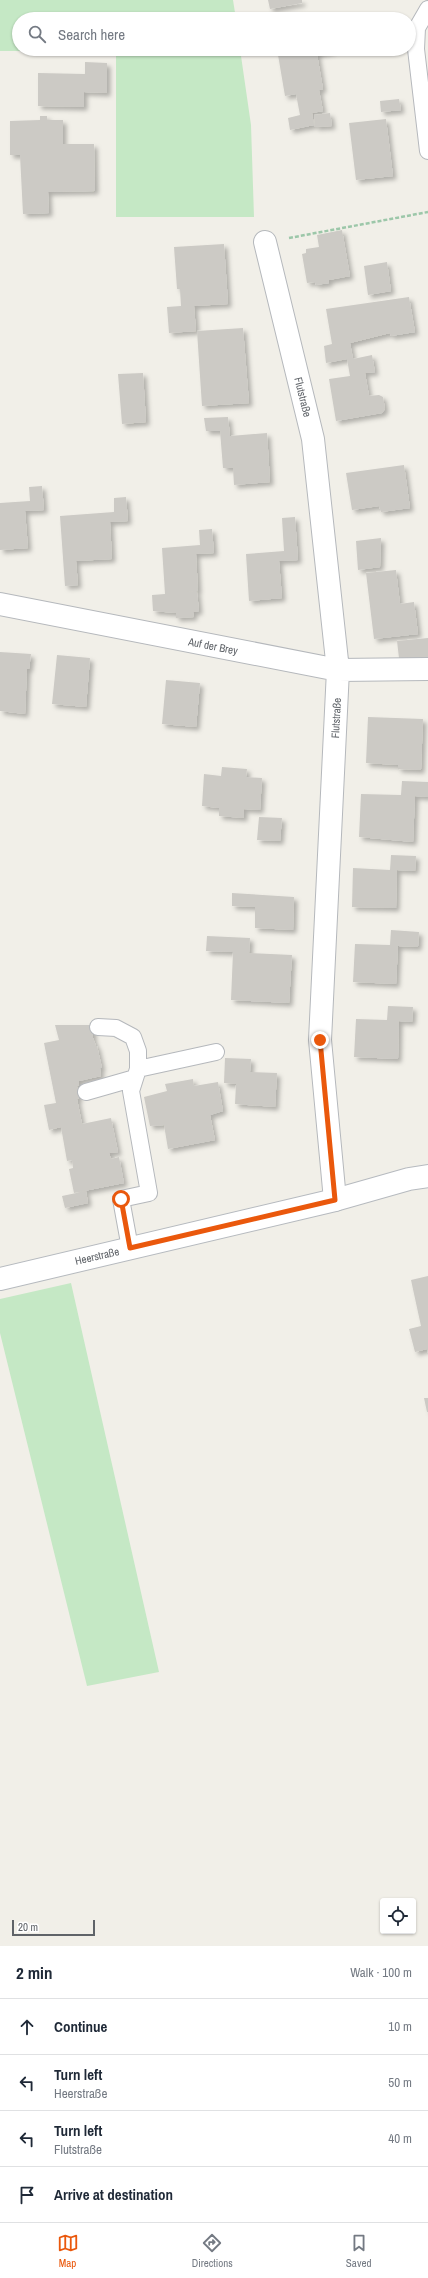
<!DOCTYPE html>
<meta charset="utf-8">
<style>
:root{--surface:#fff;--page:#f6f6f7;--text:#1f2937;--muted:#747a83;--line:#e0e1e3;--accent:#ea580c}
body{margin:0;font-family:"Archivo Narrow",sans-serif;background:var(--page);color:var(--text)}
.controls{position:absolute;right:12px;bottom:12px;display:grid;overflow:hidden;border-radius:4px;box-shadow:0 1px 3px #0004}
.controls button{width:36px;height:36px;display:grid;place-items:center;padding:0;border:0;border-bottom:1px solid var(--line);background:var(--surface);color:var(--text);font:20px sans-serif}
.scale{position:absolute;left:12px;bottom:10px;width:83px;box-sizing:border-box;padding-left:4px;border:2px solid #5f6368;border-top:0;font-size:11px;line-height:14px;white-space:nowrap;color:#5f6368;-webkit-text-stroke:3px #fff;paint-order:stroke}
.stop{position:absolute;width:12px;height:12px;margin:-9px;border:3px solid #ea580c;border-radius:50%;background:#fff}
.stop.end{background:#ea580c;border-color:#fff;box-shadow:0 1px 4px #0008}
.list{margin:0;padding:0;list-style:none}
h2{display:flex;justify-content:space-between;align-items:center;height:52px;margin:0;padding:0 16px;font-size:17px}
h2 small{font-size:13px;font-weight:400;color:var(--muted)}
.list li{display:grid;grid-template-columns:26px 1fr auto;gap:12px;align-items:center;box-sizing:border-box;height:56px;padding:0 16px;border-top:1px solid var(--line)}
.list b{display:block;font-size:15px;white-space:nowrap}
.list p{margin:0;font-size:13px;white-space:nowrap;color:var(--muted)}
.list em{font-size:13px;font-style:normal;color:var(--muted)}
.icon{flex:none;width:22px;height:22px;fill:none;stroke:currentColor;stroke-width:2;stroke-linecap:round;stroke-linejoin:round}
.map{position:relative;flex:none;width:428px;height:1946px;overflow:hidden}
.search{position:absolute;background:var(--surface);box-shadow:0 1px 3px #0004;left:12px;right:12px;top:12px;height:44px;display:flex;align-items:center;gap:10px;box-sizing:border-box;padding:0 14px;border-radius:22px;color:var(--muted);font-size:15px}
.sheet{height:276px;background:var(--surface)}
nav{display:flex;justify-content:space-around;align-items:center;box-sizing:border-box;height:56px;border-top:1px solid var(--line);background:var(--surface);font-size:11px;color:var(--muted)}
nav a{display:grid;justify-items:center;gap:2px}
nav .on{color:var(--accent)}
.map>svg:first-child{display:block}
.green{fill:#c5e8c5}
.building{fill:#cccac5;filter:url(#shadow)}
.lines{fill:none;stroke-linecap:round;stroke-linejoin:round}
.lane-casing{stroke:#b5b8bc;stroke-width:18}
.street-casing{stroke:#b5b8bc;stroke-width:24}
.secondary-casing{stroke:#b6babf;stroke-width:24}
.path{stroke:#9cc7a9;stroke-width:2.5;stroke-dasharray:4 2;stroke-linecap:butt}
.lane{stroke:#fff;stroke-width:16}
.street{stroke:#fff;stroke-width:22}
.secondary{stroke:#fff;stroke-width:22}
.route{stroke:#ea580c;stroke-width:5}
.labels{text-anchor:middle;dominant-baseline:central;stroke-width:4;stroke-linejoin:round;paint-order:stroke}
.street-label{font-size:11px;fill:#5f6368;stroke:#fff}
</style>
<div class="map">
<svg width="428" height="1946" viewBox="0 0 428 1946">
<defs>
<filter id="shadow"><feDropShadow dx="3.5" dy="3.5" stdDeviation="2" flood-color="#0004"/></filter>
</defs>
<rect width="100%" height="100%" fill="#f1efe8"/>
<!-- green -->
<path class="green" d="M0,0H233L236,19H19V49H240L251,125L254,217H116V51H0Z
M71,1283L159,1672L87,1686L0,1333V1299Z"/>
<!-- building -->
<path class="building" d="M268,0H302V3L270,9Z
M277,49H332V51L317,54L323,89L319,90L323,111L312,113L314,125L290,130L288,118L300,115L296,94L285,96Z
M85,62L107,63V93L84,92V107L38,106V73L85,74Z
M399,99L401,110L381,112L380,101Z
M330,113L332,126L315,127L314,115Z
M40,116H47V120H63V144H94L95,191L48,192L49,213L23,214L20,155H10V121L40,120Z
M386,119L393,176L356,180L349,123Z
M342,230L350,276L329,280V283L316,285L315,282L307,283L302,254L306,253V249L319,247L317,235Z
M224,244L228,304L194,306L196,331L169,333L167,307L181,306L180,289H177L174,247Z
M387,262L391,291L368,295L364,266Z
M409,297L415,332L391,336L390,333L350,343L353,359L372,355L375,372L365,373L369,396L379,395L383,397L385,409L382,413L336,421L329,379L350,376L347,359L326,363L324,346L332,344L326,309Z
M243,328L249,403L202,406L197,331Z
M143,373L146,422L122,424L118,374Z
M228,417L230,436L267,433L270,482L234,485L233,468H223L220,431H206L204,418Z
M404,465L410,508L381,512L379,506L352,510L346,473Z
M42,486L44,510L25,511L28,548L0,550V503L30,501L29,487Z
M126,497L128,521L110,522L112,559L76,561L78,585L65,586L60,516L114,512V498Z
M295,517L298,560L279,561L282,598L249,601L246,554L284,551L282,518Z
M212,529L214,553L196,554L198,591L187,592H197L199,611L193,612L194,617L176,618V613L153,611L152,595L165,594L162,548L200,545L199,530Z
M381,538L380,567L358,570L356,541Z
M396,570L400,604L414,602L418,634L374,639L366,573Z
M428,638V657L399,658L397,641Z
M0,652L31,654L29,669H27L25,714L0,711Z
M57,655L90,658L86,707L52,704Z
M166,680L200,683L196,727L162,724Z
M368,717L423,719L421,770L398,769V765L366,763Z
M222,767L247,769L246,777L262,778L260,810L244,809V818L219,816V808L202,806L204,774L221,776Z
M402,781L428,782V797L415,796L413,842L359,837L361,794L401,795Z
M259,817L282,818L280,841L257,840Z
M391,855L416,856L415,871L397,870L396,908L352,907L353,868L390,870Z
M232,893L294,897L293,930L255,928V907L232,906Z
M391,930L419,932L418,947L398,946L396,984L353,982L355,944L390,945Z
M207,936L250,938L249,953L292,955L289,1003L231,1000L233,952L206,951Z
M388,1006L413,1007L412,1022L399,1021L398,1059L354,1057L356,1019L387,1020Z
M55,1025H93V1038L96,1046H97L102,1068H100L101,1076L79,1081V1085L77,1086L79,1098L77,1099L82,1124L111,1118L118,1152L109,1153L111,1159L119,1157L124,1183L74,1193L69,1169L73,1168L72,1160L67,1161L61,1127L49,1130L44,1105L56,1103L44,1043L59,1040Z
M225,1058L251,1059L250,1072L277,1073L275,1107L235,1104L236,1084L224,1083Z
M193,1079L194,1086L218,1082L223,1111L210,1115L215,1140L168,1149L164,1125L150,1126L144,1097L167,1091L165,1084Z
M86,1191L88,1203L65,1208L62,1196Z
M428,1276V1353L427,1349L415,1352L409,1329L421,1326L411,1280Z
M424,1398H428V1412H427Z"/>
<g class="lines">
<!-- lane casing -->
<g class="lane-casing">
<path id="lane" d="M428,9L417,28L416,49L428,151
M98,1027L116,1028L133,1037L138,1051V1069
M86,1092L135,1078
M130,1248L121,1199L149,1193L131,1091L138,1069L216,1052"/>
</g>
<!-- street casing -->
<g class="street-casing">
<path id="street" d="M265,242L313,439L338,670L320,1040L335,1200
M0,604L338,670L428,669"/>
</g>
<!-- secondary casing -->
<g class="secondary-casing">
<path id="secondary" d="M0,1279L335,1200L409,1179L428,1176"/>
</g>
<!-- path -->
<path class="path" d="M289,238L428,212"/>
<!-- lane -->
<use href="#lane" class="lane"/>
<!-- street -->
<use href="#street" class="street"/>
<!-- secondary -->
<use href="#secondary" class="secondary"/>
</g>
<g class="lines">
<!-- route -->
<path class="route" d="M121,1199L130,1248L335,1200L320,1040"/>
</g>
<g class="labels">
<!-- street labels -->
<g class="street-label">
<text transform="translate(303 397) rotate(76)">Flutstraße</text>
<text transform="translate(213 646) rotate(11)">Auf der Brey</text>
<text transform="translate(336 718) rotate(-87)">Flutstraße</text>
<text transform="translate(97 1256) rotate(-13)">Heerstraße</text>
</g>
</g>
</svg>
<div class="controls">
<button><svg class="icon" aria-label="locate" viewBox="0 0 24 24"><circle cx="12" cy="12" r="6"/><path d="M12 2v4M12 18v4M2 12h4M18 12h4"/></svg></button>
</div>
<div class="scale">20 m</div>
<div class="stop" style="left:121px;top:1199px"></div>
<div class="stop end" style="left:320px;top:1040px"></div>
<div class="search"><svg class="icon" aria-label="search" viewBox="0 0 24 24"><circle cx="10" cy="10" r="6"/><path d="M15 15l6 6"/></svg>Search here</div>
</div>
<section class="sheet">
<h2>2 min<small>Walk · 100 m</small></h2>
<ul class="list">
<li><svg class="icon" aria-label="ahead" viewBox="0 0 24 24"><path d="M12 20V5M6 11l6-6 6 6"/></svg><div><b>Continue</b></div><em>10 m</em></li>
<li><svg class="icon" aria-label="left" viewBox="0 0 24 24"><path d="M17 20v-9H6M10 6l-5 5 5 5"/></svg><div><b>Turn left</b><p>Heerstraße</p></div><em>50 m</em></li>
<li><svg class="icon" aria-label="left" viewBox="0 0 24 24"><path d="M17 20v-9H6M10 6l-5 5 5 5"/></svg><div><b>Turn left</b><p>Flutstraße</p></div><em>40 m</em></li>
<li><svg class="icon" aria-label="arrive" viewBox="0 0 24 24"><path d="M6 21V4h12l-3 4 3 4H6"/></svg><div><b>Arrive at destination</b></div></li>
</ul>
</section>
<nav>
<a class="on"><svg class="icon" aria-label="map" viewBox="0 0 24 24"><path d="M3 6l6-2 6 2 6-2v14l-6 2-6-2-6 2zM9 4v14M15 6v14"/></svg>Map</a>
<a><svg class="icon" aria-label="directions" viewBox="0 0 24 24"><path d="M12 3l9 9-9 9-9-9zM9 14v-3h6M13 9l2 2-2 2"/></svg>Directions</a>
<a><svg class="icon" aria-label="saved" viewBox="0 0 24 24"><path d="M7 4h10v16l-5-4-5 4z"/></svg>Saved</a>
</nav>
